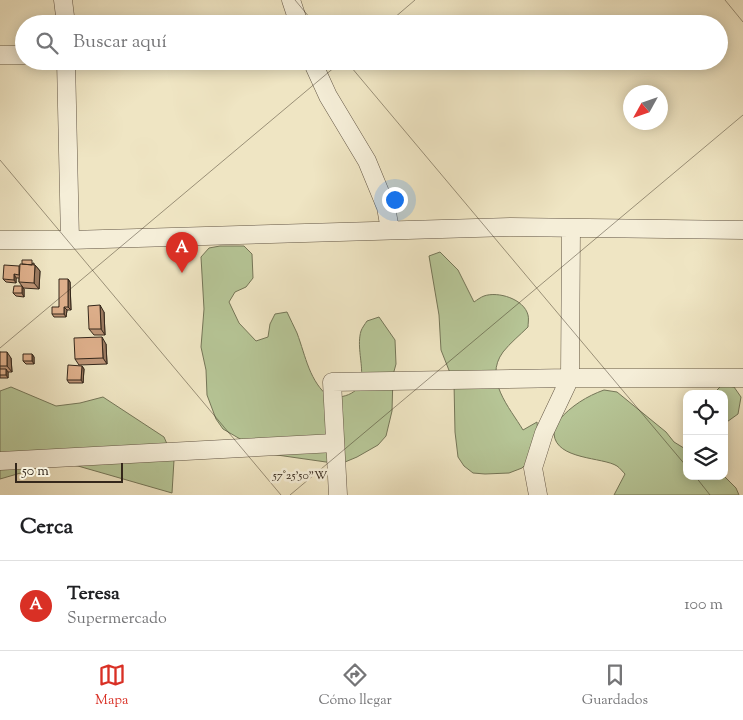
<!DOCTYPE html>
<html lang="es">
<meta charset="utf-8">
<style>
:root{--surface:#fff;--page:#f2f2f2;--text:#202124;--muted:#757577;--line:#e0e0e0;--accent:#d93025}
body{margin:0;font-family:"Sorts Mill Goudy",serif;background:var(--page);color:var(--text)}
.controls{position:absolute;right:15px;bottom:15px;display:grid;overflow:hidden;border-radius:10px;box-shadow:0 2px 12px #0003}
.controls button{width:45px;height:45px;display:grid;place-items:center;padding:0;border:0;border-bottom:1px solid var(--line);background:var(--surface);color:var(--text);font:25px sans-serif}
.compass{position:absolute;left:623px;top:85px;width:45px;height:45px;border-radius:50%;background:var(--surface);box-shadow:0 2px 12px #0003;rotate:230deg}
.scale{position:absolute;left:15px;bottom:12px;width:108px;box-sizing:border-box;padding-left:5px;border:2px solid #34271b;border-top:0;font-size:14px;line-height:18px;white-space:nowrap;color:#34271b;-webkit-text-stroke:4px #f5eed8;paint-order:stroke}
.you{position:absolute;left:394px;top:199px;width:18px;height:18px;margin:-12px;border:4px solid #fff;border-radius:50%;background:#1a73e8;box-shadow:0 0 0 8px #1a73e833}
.badge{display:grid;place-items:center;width:32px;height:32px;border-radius:50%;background:var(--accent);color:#fff;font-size:16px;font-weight:700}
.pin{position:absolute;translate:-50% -41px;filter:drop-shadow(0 1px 2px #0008)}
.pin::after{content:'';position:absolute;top:26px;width:18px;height:15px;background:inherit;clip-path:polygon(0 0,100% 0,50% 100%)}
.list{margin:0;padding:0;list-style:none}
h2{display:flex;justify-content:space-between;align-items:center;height:65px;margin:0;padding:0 20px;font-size:21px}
h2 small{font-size:16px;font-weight:400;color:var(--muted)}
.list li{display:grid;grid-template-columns:32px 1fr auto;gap:15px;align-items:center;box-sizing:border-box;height:90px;padding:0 20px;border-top:1px solid var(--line)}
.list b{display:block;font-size:19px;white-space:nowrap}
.list p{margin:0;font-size:16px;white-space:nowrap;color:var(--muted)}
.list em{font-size:16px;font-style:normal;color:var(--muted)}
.icon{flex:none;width:28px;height:28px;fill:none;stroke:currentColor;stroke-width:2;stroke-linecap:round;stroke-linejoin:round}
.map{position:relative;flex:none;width:743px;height:495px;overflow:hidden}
.search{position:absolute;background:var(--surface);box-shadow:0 2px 12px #0003;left:15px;right:15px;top:15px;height:55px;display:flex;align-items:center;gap:12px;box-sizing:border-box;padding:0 18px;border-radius:28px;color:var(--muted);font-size:19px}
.sheet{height:155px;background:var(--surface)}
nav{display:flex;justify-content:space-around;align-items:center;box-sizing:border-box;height:70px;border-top:1px solid var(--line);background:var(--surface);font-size:14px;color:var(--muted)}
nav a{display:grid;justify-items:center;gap:2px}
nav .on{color:var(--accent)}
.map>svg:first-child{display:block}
.green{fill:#b6c596;stroke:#757658}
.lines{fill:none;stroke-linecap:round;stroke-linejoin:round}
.minor-casing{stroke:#635645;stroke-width:19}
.minor{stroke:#f5eed8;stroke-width:18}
.wall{fill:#bf9678;stroke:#34271b}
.shaded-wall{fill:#9b7a61;stroke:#34271b}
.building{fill:#deaf8b;stroke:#34271b}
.ticks{fill:none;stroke:#34271b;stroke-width:1;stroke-opacity:0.45}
.ticks-label{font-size:12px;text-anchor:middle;fill:#34271b;stroke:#f5eed8;stroke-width:5;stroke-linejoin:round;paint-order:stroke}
</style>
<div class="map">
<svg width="743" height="495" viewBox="0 0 743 495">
<rect width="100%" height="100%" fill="#efe5c3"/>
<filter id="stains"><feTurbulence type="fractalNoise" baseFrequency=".004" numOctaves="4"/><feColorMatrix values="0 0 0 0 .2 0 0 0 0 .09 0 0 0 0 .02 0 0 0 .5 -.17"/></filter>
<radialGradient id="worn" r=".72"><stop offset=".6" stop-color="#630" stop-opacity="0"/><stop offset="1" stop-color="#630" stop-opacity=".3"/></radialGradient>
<!-- green -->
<path class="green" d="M220,246H244L252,254L253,278L246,287L235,292L229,302L239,323L256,341L268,337L270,324L275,314L287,312C290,319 294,326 297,333C306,357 309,381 330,398C381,396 353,358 361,331C362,328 365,324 367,321L379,317L395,340L396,364L393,375L392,411L386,436L378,445L357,457L345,462L333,463L270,454L259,450L223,429L216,419L207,395L206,370L201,347L204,309L201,257L209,248Z
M440,252L458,270L474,302C477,300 481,297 484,296C498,291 524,299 528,315C529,318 528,324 528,327C520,335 510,343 503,352C483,379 510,408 523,430L537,422L538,436L531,459L522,468L509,473L485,474L473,473L464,466L458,457L455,432L454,383L441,350L439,315L429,256Z
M722,385L734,387L741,397L738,414L724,424V394H713Z
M11,387L56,406L80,403L103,397L164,437L174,460L172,493L78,466L55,463L0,479V391Z
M604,390L617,392L666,432L674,442L687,450V476H724L736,488L739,495H614L625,474C623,472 620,468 617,466C603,457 556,460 554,434C554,428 555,425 559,420C571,406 587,396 604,390Z"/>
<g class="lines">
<!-- minor casing -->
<g class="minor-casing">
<path id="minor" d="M63,0L66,24
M291,0L299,24
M0,55H24
M66,61L70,240
M312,61L328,96L367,161L386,207L390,230
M0,240H70L511,227L743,230
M0,461L335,443
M338,495L332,382L570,378H743
M538,495L533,468L544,433L570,378L571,228"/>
</g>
<!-- minor -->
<use href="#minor" class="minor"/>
</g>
<!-- wall -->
<path class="wall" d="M34,263V265H35L40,271L39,289L23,288L24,289V297L16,296L13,293L22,286L19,282V278H16V283L6,282L3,279L19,266Z
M68,279L70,282L71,310H67L66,317H54L52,314L59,307Z
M104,312L105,335H94L89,329Z
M106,344L107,364L79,365L75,359Z
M0,352L11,358L12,372H8V378H0Z
M32,354L34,357V364H26L23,361Z
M82,366L84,369L83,383H69L67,380Z"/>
<!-- shaded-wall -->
<path class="shaded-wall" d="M35,265L40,271L39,289L34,283Z
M14,274L16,278V283L14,280Z
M68,279L70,282L71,310L68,307Z
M22,286L24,289V297L22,293Z
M100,305L104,312L105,335L101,329Z
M64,307L67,310L66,317L64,314Z
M102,337L106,344L107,364L103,358Z
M7,352L11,358L12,372L7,366Z
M32,354L34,357V364L32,361Z
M82,366L84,369L83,383L81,380Z
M6,369L8,372V378L6,375Z"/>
<!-- building -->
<path class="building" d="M22,260H32V265L22,264Z
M20,264L35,265L34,283L19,282Z
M4,265L19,266V275L14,274V280L3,279Z
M59,279H68V307H64V314H52V307H59Z
M14,286H22V293H13Z
M100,305L101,329H89L88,306Z
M102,337L103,358L75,359L74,338Z
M0,352H7V366H0Z
M23,354H32V361H23Z
M68,365L82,366L81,380H67Z
M0,369H6V375H0Z"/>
<!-- ticks -->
<path class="ticks" d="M295,0L315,24M725,0L743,22M387,24L415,0M346,61L687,467M0,160L281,495M0,348L342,61M695,476L710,495M290,495L743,115"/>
<g class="ticks-label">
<text x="300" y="479">57°25'50"W</text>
</g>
<rect width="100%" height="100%" filter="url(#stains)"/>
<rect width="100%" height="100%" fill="url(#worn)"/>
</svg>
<div class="controls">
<button><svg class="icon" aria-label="locate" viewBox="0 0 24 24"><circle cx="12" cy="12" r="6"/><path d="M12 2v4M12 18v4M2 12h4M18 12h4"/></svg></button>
<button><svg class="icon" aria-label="layers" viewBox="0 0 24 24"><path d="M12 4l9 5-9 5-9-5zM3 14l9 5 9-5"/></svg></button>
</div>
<svg class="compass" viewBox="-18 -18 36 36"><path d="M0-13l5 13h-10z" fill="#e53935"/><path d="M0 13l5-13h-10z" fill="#757577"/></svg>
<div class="scale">50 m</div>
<div class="you"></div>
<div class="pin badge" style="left:182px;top:273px">A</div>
<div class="search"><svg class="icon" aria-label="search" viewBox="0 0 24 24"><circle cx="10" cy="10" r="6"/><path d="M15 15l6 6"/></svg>Buscar aquí</div>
</div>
<section class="sheet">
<h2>Cerca<small></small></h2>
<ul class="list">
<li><span class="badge">A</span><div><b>Teresa</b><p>Supermercado</p></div><em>100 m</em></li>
</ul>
</section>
<nav>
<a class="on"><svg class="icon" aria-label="map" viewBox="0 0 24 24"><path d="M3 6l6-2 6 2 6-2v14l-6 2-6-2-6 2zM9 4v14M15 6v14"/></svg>Mapa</a>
<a><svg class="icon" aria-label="directions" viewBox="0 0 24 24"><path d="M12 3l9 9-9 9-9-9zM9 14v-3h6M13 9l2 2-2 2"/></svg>Cómo llegar</a>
<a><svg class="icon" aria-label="saved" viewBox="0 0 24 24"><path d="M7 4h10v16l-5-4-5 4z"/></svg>Guardados</a>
</nav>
